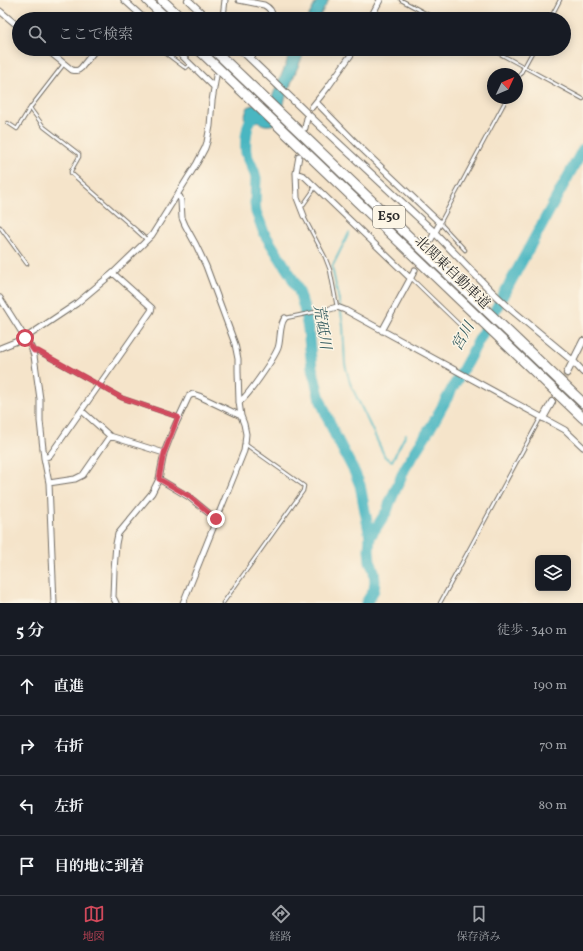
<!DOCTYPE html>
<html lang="ja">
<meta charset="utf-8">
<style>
:root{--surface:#171b24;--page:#20242c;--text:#f1f3f6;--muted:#9ea1a6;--line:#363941;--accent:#d1495b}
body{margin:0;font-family:Vollkorn,"Noto Serif JP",serif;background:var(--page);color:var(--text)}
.controls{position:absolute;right:12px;bottom:12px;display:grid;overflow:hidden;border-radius:6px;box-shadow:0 2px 10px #0003}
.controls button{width:36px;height:36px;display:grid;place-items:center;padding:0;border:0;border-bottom:1px solid var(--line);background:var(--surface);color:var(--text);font:20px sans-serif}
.compass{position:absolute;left:487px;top:68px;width:36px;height:36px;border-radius:50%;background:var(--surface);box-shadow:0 2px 10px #0003;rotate:46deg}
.stop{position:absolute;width:12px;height:12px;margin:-9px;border:3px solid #d1495b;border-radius:50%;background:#fff}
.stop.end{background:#d1495b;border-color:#fff;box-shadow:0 1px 4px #0008}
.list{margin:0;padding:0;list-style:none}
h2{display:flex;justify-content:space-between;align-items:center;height:52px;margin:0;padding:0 16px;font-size:17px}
h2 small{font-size:13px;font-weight:400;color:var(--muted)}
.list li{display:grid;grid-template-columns:26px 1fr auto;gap:12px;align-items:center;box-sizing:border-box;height:60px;padding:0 16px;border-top:1px solid var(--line)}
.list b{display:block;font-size:15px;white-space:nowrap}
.list em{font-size:13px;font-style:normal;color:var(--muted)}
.icon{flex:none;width:22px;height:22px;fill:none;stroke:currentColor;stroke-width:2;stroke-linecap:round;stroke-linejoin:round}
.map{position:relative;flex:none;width:583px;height:603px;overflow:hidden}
.search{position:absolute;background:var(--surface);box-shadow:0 2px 10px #0003;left:12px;right:12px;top:12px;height:44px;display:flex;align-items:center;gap:10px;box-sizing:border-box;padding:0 14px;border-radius:22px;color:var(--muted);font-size:15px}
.sheet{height:292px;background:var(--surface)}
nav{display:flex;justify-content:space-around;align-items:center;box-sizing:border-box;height:56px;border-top:1px solid var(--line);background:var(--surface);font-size:11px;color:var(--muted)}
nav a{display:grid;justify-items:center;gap:2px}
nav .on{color:var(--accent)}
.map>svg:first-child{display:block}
.water{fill:#48b6c1;stroke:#3a7076}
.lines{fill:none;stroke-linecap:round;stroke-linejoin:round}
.stream{stroke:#48b6c1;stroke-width:2}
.river{stroke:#48b6c1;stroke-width:11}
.tertiary-tunnel{stroke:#cdbfaa;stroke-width:6;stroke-dasharray:6 3;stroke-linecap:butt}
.service-casing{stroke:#726c63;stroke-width:4.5}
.minor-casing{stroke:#726c63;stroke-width:7}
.tertiary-casing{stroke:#726c63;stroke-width:8}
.motorway-casing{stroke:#726c63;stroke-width:11}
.service{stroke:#fff;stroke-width:2.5}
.minor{stroke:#fff;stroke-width:5}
.tertiary{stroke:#fff;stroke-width:6}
.motorway{stroke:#fff;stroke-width:9}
.route{stroke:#d1495b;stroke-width:5}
.labels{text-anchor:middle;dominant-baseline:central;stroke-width:3;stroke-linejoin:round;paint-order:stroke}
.shield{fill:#fcf5e5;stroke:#6a6863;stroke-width:1}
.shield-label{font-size:13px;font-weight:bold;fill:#2b2b2b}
.street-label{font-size:14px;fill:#2b2b2b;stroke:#fcf5e5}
.water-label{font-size:15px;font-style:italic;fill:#355c60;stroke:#fcf5e5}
</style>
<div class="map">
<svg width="583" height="603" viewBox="0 0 583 603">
<rect width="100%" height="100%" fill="#fcf5e5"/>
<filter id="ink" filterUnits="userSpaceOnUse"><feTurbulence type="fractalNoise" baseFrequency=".025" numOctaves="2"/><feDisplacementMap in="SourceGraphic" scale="8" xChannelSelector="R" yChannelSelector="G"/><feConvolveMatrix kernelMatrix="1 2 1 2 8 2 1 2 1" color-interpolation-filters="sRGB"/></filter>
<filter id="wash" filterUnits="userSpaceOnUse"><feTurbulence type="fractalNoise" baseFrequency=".012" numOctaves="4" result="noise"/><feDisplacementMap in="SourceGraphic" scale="16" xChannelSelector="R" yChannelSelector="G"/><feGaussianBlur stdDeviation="0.9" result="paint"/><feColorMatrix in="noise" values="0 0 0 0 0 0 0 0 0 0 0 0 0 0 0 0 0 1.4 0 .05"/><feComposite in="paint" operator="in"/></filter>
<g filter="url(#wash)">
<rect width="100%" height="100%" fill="#f5e4ca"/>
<!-- water -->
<path class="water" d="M317,0H329L318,19H307Z
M290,49H306L296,71L285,99L280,122C273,125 264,128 258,121L254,122L251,125L249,124L244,117L248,107L272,97L286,64Z"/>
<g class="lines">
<!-- stream -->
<path class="stream" d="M349,233L332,267L339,300L343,325L345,364L350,383L385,457L392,461L406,434
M402,466L405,468"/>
<!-- river -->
<path class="river" d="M258,114C257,115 254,116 253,117C246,123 245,144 246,153L254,171L256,178L255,203L256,212L260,222L264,233L290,274L299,291L304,308L308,329L312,368L320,399L335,435L354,471L360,485L370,537L369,550L370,561L374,571L375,581L374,590L366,603
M370,537L387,511L390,502L405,468L432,425L467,362L583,149"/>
</g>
</g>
<g filter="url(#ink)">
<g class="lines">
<!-- tertiary-tunnel -->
<path class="tertiary-tunnel" d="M552,402L567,373"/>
<!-- service casing -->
<g class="service-casing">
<path id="service" d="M401,0L436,19
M550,19L560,0
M160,49L184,67L186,68L190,64
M491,49L583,99
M517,80L534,49
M30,108L44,127L79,154V157L71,171V173L136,230L147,240
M8,123L17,129L30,108L64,64
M301,208L313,191L314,187
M304,217L325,257L330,270L337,307
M0,227L27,264
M465,250L440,223L507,98
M411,278L467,332
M286,318L330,309
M34,351H37L122,398L178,417
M223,603L303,491L304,486L245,444
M440,603L541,417"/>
</g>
<!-- minor casing -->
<g class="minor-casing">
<path id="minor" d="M124,0L145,19
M239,0L264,5C270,8 273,13 272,19
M0,11L19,27
M223,17L225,0
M370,19L380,0
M46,49L72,70C76,71 78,71 81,68L96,49
M175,49L214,87
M250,59L257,49
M316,102L361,148L440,223L429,243
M312,107L328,87L355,49
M305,128L307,118
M299,156L296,173L297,198L304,216
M296,173L304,176L410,278
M177,195L180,197L181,201L182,218L185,225L196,245L206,266L235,344L238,359V371L239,402L241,416L244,424L246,434L245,444L244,451L183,603
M0,298L31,347L34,356L40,399V421L44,458L49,483L54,603
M330,309L337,307L345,310L565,430L583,447
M382,331L415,270
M0,348L25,338L76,304L113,273L142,245L152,235L197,163L205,148L207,142L210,126L212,101L216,76
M239,402C247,398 274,358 278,348C281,340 279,324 285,318
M82,411L110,436
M44,458L49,456L55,448L151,311L152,308L113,273
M159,479L189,497L216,519
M49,483L75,479L83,475L110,436L164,453
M116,603L113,597L114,570L116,544L118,534L152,493L159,479L164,453L173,430L189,396L193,394L199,396L241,416"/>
</g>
<!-- tertiary casing -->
<g class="tertiary-casing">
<path id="tertiary" d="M188,0L208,19
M240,49L318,124L435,233L493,293L507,306L573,361L583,372
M567,373L583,341
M543,418L552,402"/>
</g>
<!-- motorway casing -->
<g class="motorway-casing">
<path id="motorway" d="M147,0L167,19
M162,0L182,19
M198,49L583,418
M213,49L583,403"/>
</g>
<!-- service -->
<use href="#service" class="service"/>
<!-- minor -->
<use href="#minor" class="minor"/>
<!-- tertiary -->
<use href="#tertiary" class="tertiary"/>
<!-- motorway -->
<use href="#motorway" class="motorway"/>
</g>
</g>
<g class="lines" filter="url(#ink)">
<!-- route -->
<path class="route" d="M25,338L34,351H38L122,398L178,417L173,430L164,453L159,479L189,496L216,519"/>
</g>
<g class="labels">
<!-- shield labels -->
<rect class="shield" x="373" y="206" width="32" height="22" rx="3"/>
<g class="shield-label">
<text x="389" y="217">E50</text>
</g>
<!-- street labels -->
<g class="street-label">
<text transform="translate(452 273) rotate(44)">北関東自動車道</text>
</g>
<!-- water labels -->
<g class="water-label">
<text transform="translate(321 327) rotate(81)">荒砥川</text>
<text transform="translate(464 337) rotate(-61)">宮川</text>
</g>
</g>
</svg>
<div class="controls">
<button><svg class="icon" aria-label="layers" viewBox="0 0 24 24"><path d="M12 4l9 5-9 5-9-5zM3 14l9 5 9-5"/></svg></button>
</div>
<svg class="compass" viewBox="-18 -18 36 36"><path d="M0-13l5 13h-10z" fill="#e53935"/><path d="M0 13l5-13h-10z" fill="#9ea1a6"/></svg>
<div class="stop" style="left:25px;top:338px"></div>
<div class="stop end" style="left:216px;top:519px"></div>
<div class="search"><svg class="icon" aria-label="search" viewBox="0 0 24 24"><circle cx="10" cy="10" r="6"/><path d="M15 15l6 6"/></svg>ここで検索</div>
</div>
<section class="sheet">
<h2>5 分<small>徒歩 · 340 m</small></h2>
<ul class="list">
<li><svg class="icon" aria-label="ahead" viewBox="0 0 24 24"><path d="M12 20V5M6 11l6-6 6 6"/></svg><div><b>直進</b></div><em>190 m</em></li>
<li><svg class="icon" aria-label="right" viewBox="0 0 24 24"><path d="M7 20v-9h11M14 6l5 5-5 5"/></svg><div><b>右折</b></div><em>70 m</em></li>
<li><svg class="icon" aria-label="left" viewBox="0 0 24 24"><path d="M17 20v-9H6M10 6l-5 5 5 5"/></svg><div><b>左折</b></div><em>80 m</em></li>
<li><svg class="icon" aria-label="arrive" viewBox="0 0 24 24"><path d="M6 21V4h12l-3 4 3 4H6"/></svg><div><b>目的地に到着</b></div></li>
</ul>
</section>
<nav>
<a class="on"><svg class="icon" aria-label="map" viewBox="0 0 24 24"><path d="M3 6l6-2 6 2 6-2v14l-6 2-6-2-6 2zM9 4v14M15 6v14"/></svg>地図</a>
<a><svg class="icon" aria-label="directions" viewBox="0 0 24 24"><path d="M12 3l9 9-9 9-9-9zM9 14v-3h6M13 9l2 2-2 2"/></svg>経路</a>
<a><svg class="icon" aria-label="saved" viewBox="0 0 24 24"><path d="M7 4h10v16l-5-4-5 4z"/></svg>保存済み</a>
</nav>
